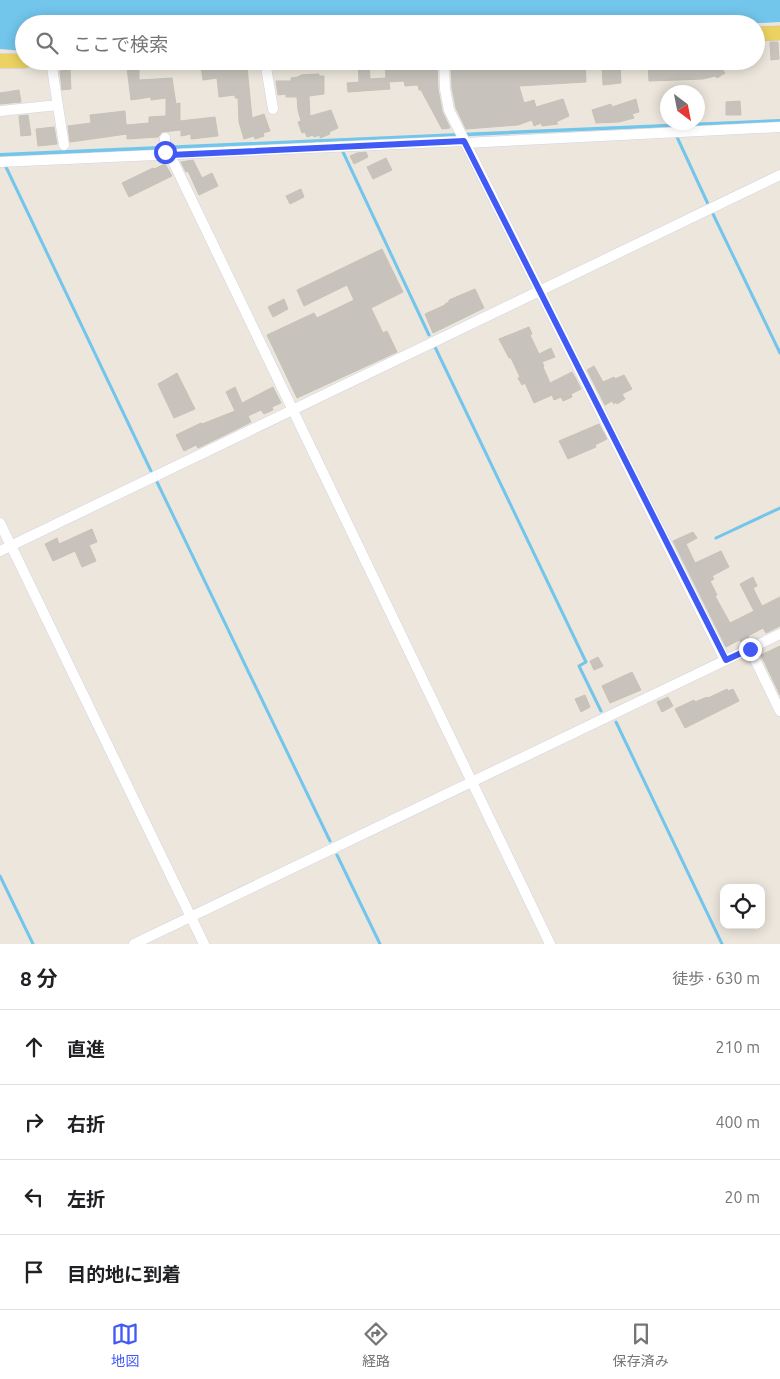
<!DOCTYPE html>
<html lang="ja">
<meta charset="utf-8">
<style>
:root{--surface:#fff;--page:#f6f6f6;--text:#202124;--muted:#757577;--line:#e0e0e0;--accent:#4159f5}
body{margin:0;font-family:Ubuntu,"Noto Sans JP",sans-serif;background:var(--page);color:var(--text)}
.controls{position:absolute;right:15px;bottom:15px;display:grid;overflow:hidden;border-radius:10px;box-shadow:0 2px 12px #0003}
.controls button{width:45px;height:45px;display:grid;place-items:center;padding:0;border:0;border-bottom:1px solid var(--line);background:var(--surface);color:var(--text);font:25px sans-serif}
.compass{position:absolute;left:660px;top:85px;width:45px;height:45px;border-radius:50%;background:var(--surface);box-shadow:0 2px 12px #0003;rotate:148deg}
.stop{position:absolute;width:15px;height:15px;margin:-11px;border:4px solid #4159f5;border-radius:50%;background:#fff}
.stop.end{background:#4159f5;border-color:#fff;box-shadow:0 1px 5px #0008}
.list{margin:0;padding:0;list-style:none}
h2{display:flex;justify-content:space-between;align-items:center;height:65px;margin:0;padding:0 20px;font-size:21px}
h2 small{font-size:16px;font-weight:400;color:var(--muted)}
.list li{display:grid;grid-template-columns:32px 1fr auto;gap:15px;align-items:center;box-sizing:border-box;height:75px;padding:0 20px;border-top:1px solid var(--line)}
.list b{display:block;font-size:19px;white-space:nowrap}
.list em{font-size:16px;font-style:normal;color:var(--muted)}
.icon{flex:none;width:28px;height:28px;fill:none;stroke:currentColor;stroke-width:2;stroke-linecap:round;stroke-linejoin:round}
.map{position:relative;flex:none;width:780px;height:944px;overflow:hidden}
.search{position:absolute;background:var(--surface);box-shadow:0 2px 12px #0003;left:15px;right:15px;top:15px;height:55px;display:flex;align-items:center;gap:12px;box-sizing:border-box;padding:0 18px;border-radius:28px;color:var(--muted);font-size:19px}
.sheet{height:365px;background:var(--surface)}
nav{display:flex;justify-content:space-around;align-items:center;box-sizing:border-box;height:70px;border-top:1px solid var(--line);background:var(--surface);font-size:14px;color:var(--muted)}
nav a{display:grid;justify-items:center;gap:2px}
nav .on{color:var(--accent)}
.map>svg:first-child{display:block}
.water{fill:#72c5eb}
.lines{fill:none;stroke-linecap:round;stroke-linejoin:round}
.stream{stroke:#72c5eb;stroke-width:3}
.building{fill:#c7c3bc;stroke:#c7c2b6}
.minor-casing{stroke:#d2d4e2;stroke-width:11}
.major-casing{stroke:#c8c8c8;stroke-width:15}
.minor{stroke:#fff;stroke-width:10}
.major{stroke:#ecd361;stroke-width:14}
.route{stroke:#4159f5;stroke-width:6}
</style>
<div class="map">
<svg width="780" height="944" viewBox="0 0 780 944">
<rect width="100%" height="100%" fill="#ece6dc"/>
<!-- water -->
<path class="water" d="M0,0H780V22L743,24H24V51L0,49Z
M780,119V122L763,123L0,157V153Z"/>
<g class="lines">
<!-- stream -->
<path class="stream" d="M677,137L708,204
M343,152L429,335
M6,167L151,471
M713,214L780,353
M435,347L586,662L579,666L601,711
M157,482L330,841
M716,538L780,508
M616,722L722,944
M337,855L380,944
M0,876L33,944"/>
</g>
<!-- building -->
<path class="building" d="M770,42H778L779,59L771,60Z
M358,61H369L370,79L386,78L385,61H394L395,68L437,67L438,89L442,111L450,128L442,129L421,90H419L418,85L405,86L404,81L389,82L390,89L348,92L347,83L359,82Z
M451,61H585L586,82L519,86L524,103L534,100L536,107L563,99L569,116L556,122L558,124L542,126L541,123L534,126L532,120L518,125L466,129L456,108L452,88Z
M676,61H723L726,66L722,69L725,73L717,78L715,76L703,79L649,81L648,65L676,64Z
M245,63L246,67H247L252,118L264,114L270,131L263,133L264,136L255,139L254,136L244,139L239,122L238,98H235V95L219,97L217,78L203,80L201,66L219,64L220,68Z
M620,64L621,83L603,85L602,66Z
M127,68H139V80L172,78L176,104L180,103V121L215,117L218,136L191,139V134L181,136V130L162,132L158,137L127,139V134L70,142L68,126L91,123L90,115L125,111L126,125L149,123V117L166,116V98L151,100V97L131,100Z
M70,70L71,89L62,90L60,71Z
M319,74V76H324V94L309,96L310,116L331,110L338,128L329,132L330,134L320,138V135L314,137L313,135L307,137L305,132L302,133L298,122L301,121L298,110L297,97H286V94L278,95L276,81H291V78L298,77L301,75Z
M19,90L21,102L0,104V93Z
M636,99L639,112L632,114L634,118L619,122L596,123L592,110L611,104L612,107Z
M740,101L741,115H726V102Z
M28,115L31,135L21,136L19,116Z
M54,127L57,144L38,146L36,129Z
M366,152L368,157L354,164L350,156L357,153Z
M386,158L392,170L373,179L367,167Z
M193,160L202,178L212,173L218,186L199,195L188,171L186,172L181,162Z
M165,164L172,176L129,197L122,183L153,168L154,169Z
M301,189L304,197L290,204L286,196Z
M382,249L403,292L371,308L383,333L387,331L397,352L297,398L267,335L314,313L317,318L354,300L347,285L304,306L297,290Z
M475,289L484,308L433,333L425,314L445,305V304L449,302V300Z
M284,299L288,309L273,317L268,307Z
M529,327L532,334L530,335L539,354L551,348L555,357L542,362L544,366L543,367L550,383L572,372L575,377L581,389L571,394L572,397L563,401L561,397L554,400L552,395L534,403L525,383L522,385L518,378L520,377L511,358H509L499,339Z
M594,366L603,382L614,377L615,379L624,375L632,389L622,394L625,399L617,404L616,402L614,404L612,401L605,405L587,370Z
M177,373L195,409L174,418L158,384Z
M235,387L242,403L273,387L281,403L272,407L273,410L264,414L261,410L248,416L251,422L233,431L198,448L196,445L184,451L176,435L201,423L202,424L235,411L226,392Z
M599,424L607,439L595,445L596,447L568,459L559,441Z
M92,529L97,542L89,545L96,561L82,567L75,551L53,561L45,544L57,538L59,544Z
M693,532L697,538L686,544L695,563L721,551L729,567L712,576L714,579L710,581L717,595L715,596L730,623L754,611L740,584L753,577L757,586L753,588L762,606L780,597V626L766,633L763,628L748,636L750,640L743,644L739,640L726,647L673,541Z
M780,646V695L761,655Z
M598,657L603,666L594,670L590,661Z
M632,672L641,690L610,703L602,686Z
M727,689L728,691L733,689L739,701L685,728L675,709L694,700L695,702L707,697L708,698Z
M585,695L590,707L581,712L575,699Z
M668,697L673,706L662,712L657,702Z"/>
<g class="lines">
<!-- minor casing -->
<g class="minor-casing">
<path id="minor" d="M51,61L64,145
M265,61L273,109
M444,61L445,89L449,110L725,660
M0,111L58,105
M165,138V155
M465,143L780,127
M170,155L550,944
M0,162L464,141
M0,523L204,944
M0,551L780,175
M750,649L780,711
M134,944L780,634"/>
</g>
<!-- major casing -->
<g class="major-casing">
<path id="major" d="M756,34L780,33
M0,61H24"/>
</g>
<!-- minor -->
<use href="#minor" class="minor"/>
<!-- major -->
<use href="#major" class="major"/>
</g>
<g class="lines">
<!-- route -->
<path class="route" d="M165,152V155H170L464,141L726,660L750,649"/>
</g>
</svg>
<div class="controls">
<button><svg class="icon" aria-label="locate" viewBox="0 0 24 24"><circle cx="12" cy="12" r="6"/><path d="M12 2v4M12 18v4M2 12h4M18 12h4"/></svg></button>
</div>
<svg class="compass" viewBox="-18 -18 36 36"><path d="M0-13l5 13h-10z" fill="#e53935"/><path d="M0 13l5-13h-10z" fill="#757577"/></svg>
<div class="stop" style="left:165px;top:152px"></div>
<div class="stop end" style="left:750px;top:649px"></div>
<div class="search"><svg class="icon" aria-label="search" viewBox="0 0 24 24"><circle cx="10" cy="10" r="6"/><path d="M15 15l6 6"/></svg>ここで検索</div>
</div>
<section class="sheet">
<h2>8 分<small>徒歩 · 630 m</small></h2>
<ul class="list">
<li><svg class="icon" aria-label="ahead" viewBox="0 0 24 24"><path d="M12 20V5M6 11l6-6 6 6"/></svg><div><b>直進</b></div><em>210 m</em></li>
<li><svg class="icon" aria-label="right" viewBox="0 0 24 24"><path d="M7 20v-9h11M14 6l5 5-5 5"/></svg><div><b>右折</b></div><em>400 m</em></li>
<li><svg class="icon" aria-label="left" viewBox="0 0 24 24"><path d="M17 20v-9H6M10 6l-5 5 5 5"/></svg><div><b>左折</b></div><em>20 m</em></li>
<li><svg class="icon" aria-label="arrive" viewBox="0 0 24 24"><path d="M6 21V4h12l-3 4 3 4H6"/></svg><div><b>目的地に到着</b></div></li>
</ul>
</section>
<nav>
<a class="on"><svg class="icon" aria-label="map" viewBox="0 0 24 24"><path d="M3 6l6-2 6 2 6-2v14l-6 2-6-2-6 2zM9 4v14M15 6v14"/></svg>地図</a>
<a><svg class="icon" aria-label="directions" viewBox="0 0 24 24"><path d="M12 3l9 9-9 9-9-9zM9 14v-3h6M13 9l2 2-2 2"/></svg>経路</a>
<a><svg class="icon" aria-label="saved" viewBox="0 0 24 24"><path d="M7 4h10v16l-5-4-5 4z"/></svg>保存済み</a>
</nav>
